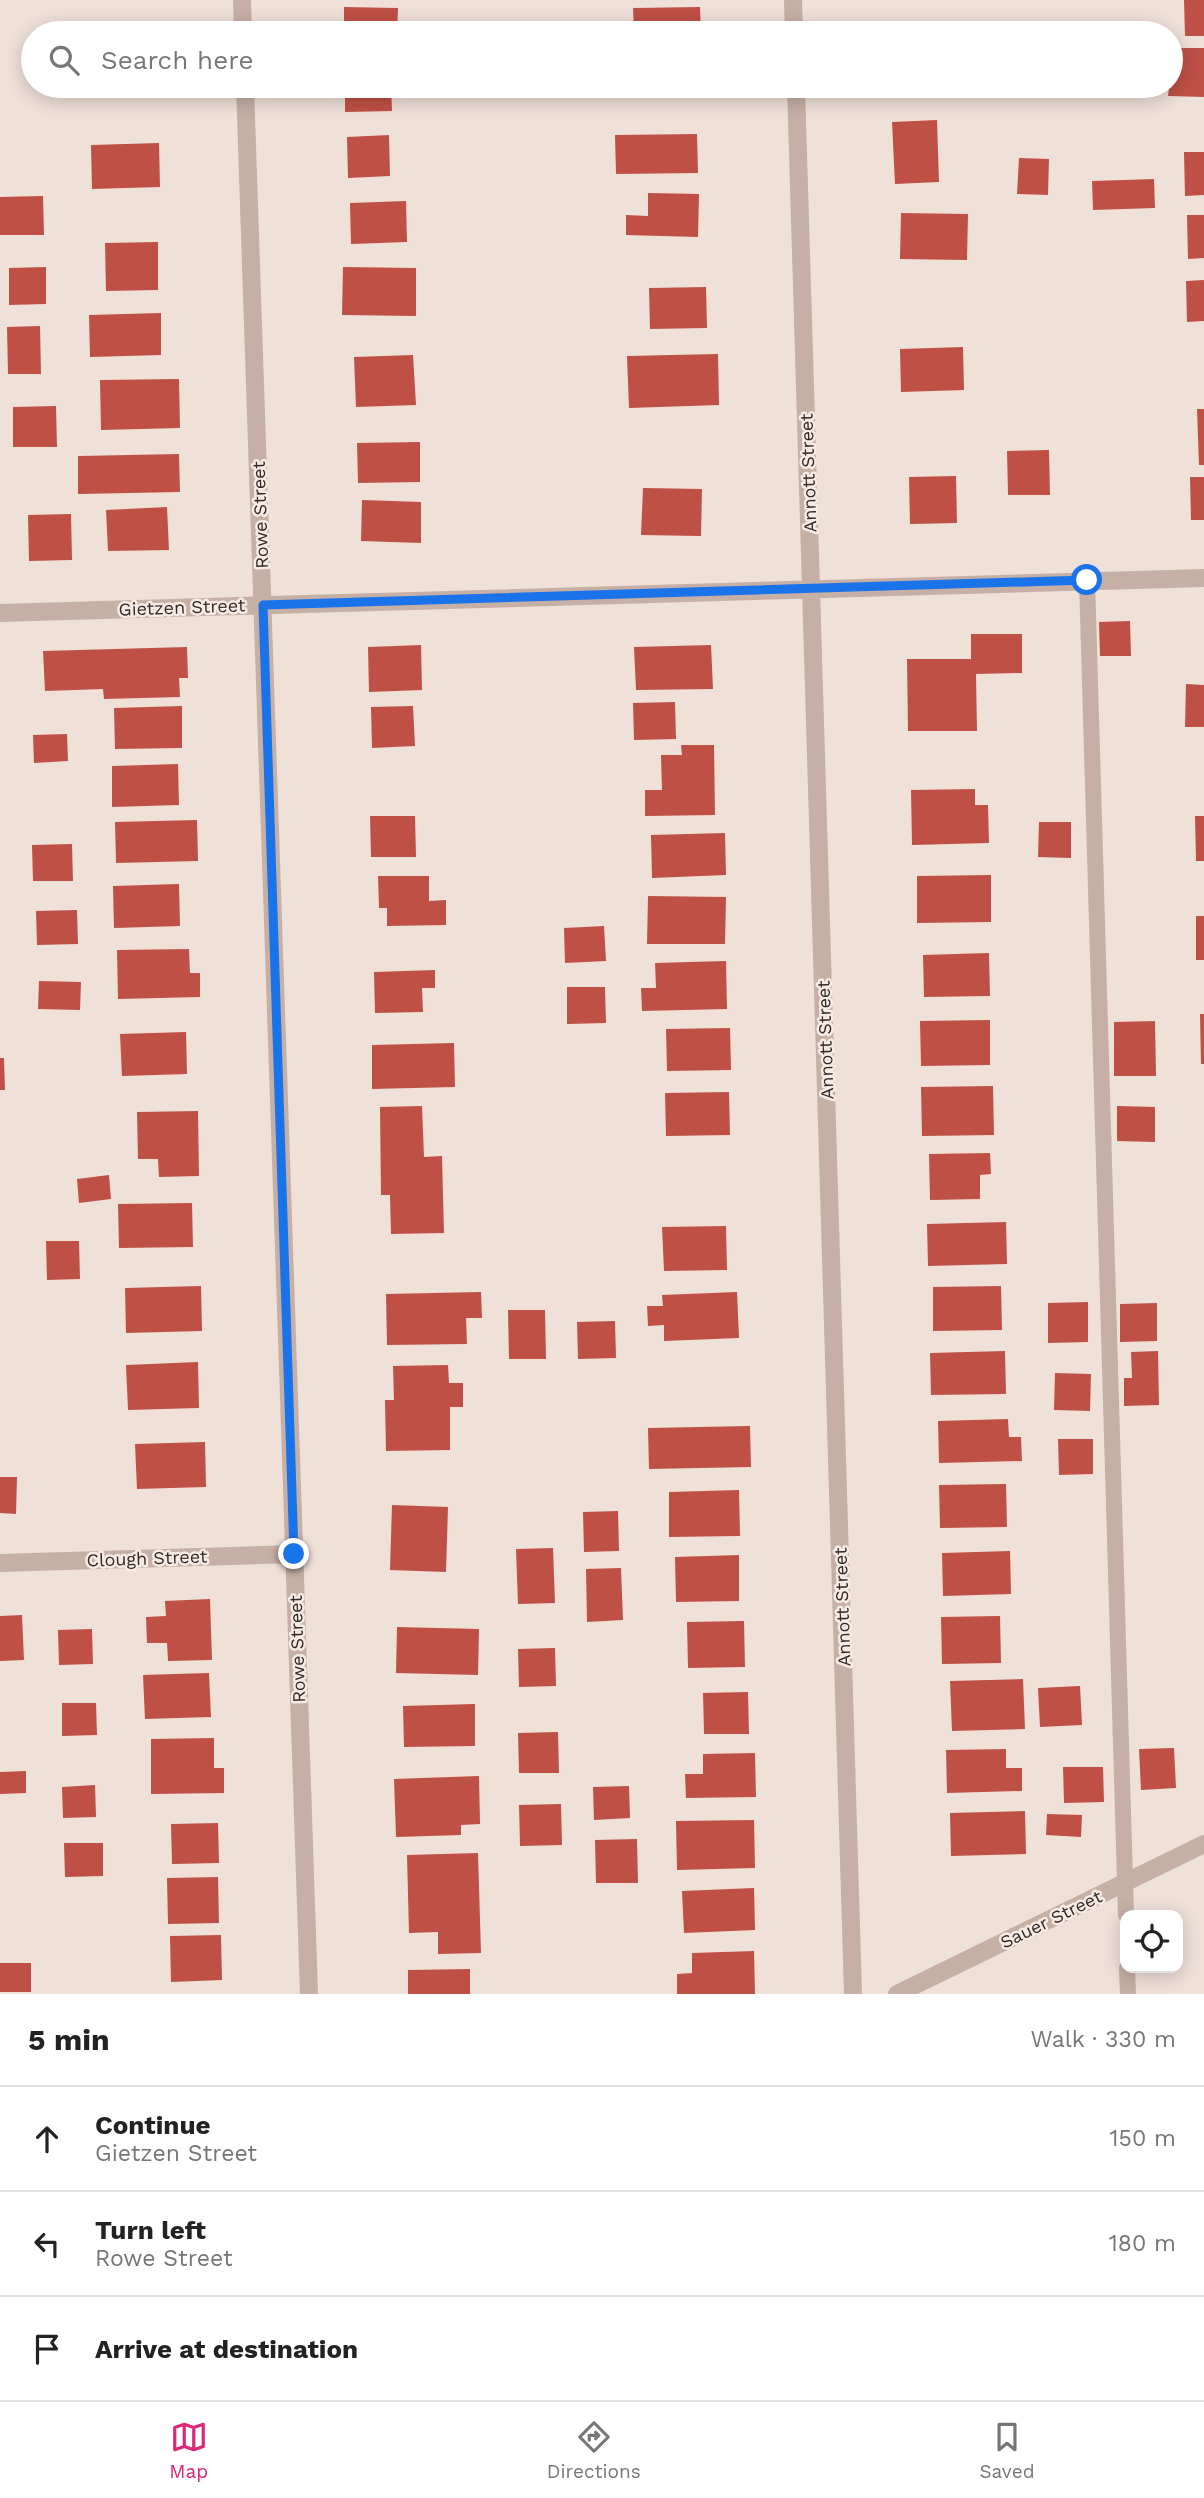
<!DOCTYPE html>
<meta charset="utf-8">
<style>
:root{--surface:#fff;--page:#f2f2f2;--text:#222;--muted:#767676;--line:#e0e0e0;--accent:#db2777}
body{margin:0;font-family:"Work Sans",sans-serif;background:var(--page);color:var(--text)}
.controls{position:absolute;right:21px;bottom:21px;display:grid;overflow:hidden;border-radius:14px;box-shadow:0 4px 18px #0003}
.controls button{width:63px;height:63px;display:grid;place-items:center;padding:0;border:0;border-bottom:2px solid var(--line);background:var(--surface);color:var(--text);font:35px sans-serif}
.stop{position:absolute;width:21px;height:21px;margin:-16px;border:5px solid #1a73e8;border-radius:50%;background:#fff}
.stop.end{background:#1a73e8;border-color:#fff;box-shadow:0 2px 7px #0008}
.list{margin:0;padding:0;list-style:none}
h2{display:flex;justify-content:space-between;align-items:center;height:91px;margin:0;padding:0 28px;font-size:30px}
h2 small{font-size:23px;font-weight:400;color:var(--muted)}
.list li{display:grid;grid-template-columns:46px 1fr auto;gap:21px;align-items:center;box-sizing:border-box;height:105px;padding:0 28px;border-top:2px solid var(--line)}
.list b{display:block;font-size:26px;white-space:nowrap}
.list p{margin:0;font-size:23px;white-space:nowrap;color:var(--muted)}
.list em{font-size:23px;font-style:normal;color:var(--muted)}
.icon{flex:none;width:38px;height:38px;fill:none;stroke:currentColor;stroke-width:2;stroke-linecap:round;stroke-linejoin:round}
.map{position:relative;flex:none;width:1204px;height:1994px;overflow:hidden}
.search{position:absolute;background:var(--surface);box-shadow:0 4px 18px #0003;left:21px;right:21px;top:21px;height:77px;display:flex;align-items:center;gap:18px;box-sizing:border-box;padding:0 24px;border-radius:38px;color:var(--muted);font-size:26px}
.sheet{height:406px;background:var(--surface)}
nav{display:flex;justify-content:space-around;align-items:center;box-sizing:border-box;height:98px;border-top:2px solid var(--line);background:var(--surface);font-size:19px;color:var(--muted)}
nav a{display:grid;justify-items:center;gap:4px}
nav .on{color:var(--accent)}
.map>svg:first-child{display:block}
.building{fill:#bf5046}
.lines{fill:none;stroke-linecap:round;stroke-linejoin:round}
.service{stroke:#c6afa5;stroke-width:16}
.minor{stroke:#c6afa5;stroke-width:18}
.route{stroke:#1a73e8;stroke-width:9}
.labels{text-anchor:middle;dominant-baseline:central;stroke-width:5;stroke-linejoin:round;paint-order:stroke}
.street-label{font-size:18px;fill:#322826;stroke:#f7ebe4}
</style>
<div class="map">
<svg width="1204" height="1994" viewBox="0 0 1204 1994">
<rect width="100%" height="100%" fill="#efe0d8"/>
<!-- building -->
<path class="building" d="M1184,0H1204V36H1185Z
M344,7L398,8L397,33H344Z
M700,7L701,33H634L633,8Z
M1181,48H1204V97L1168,96L1171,72H1181Z
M345,86H391L392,111L345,112Z
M937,120L939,182L895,184L892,122Z
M697,134L698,173L616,174L615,135Z
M389,135L390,176L348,178L347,137Z
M159,143L160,187L92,189L91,145Z
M1184,152H1204V195L1185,196Z
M1019,158L1049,159L1048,195L1017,194Z
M1154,179L1155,208L1093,210L1092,181Z
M648,193L699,194L698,237L626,235V215L648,216Z
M43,196L44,235H0V197Z
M406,201L407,242L351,244L350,203Z
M901,213L968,214L967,260L900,259Z
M1187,215H1204V258L1188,259Z
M158,242V290L106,291L105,243Z
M46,267V304L9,305V268Z
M343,267L416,268V316L342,315Z
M1204,280V321L1187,322L1186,281Z
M706,287L707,328L650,329L649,288Z
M161,313V355L90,357L89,315Z
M40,326L41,374H8L7,327Z
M963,347L964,390L901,392L900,349Z
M718,354L719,405L629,408L627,356Z
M413,355L416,405L356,407L354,357Z
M179,379L180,428L101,430L100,380Z
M56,406L57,447H13V407Z
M1197,409H1204V465H1199Z
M420,442V482L358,483L357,443Z
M1049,450L1050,495H1008L1007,451Z
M179,454L180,492L78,494V456Z
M956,476L957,523L910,524L909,477Z
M1190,477H1204V520H1191Z
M643,488L702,489L701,536L641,535Z
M362,500L421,502V543L361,541Z
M167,507L169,550L108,551L106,510Z
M71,514L72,560L29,561L28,515Z
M1130,621L1131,656H1100L1099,622Z
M971,634H1022V673L976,674L977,731H908L907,659H971Z
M421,645L422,690L369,692L368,647Z
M711,645L713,689L636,690L634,647Z
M187,647L188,678H179L180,697L104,699L103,689L45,691L43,651Z
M1186,684L1204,685V727H1185Z
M675,702L676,739L634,740L633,703Z
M182,706V748L115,749L114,708Z
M413,706L415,746L372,748L371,707Z
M67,734L68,761L34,763L33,735Z
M681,745H714L715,815L645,816V790H662L661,755H682Z
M178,764L179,805L112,807V766Z
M975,789V805H988L989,843L912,845L911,790Z
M370,816H415L416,857H371Z
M1195,816H1204V861H1196Z
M197,820L198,861L116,863L115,822Z
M1039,822H1071V858L1038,857Z
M725,833L726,875L652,878L651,835Z
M72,844L73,881H33L32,845Z
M991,875V922L917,923V876Z
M378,876H429V901L446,900V925L387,926V908H379Z
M179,884L180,926L114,928L113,886Z
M648,896L726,897L725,944H647Z
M77,910L78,944L37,945L36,911Z
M1196,916H1204V960H1196Z
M604,926L606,961L565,963L564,928Z
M189,949L190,973H200V997L118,999L117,950Z
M989,953L990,996L924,997L923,955Z
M726,961L727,1009L642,1011L641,988H656L655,963Z
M435,970V988H422L423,1012L375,1013L374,972Z
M39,981L81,982L80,1010L38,1009Z
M567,987H605L606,1023L567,1024Z
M1200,1014H1204V1064H1201Z
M990,1020V1065L921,1066L920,1021Z
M1155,1021L1156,1076H1114V1022Z
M730,1028L731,1070L667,1071L666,1029Z
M186,1032L187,1074L122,1076L120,1034Z
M454,1043L455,1087L372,1089V1045Z
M0,1058H4L5,1090H0Z
M993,1086L994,1135L922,1136L921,1087Z
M729,1092L730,1135L666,1136L665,1093Z
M422,1106L424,1157L442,1156L444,1233L391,1234L390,1195H381L380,1107Z
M1117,1106L1155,1107V1142L1117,1141Z
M198,1111L199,1176L159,1177L158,1159H138L137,1112Z
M990,1153L991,1174L980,1175V1199L930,1200L929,1154Z
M109,1175L111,1199L79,1203L77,1179Z
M192,1203L193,1247L119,1248L118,1204Z
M1006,1222L1007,1264L928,1266L927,1224Z
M726,1226L727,1270L664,1271L662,1227Z
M46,1241H79L80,1279L47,1280Z
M201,1286L202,1331L126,1333L125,1288Z
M1001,1286L1002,1330L933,1331V1287Z
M481,1292L482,1318H466L467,1344L387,1345L386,1294Z
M737,1292L739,1338L664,1341V1325L648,1326L647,1306H663L662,1295Z
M1088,1302V1342L1048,1343V1303Z
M1157,1303V1341L1120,1342V1304Z
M508,1310H545L546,1359H509Z
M615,1321L616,1358L578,1359L577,1322Z
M1005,1351L1006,1394L931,1395L930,1353Z
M1158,1351L1159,1405L1124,1406V1378H1132L1131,1352Z
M198,1362L199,1408L128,1410L126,1365Z
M448,1365L449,1383H463V1407H450V1450L386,1451L385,1400H394L393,1366Z
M1055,1373L1091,1374L1090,1411L1054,1410Z
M1008,1419L1009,1437H1021L1022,1461L939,1463L938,1421Z
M750,1426L751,1467L649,1469L648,1428Z
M1058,1439H1093V1474L1059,1475Z
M205,1442L206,1487L137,1489L135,1444Z
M0,1477H17L16,1514L0,1513Z
M1006,1484L1007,1527L940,1528L939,1485Z
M739,1490L740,1536L669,1537V1492Z
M392,1505L448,1507L446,1572L390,1570Z
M618,1511L619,1551L584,1552L583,1512Z
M553,1548L555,1603L518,1604L516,1549Z
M1010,1551L1011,1594L943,1596L942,1553Z
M739,1555V1601L676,1602L675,1557Z
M621,1568L623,1620L587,1622L586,1569Z
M210,1599L212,1660L168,1661L167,1643H147L146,1617L166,1616L165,1601Z
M22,1615L24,1660L0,1661V1616Z
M1000,1616L1001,1663L942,1664L941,1617Z
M744,1621L745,1667L688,1668L687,1622Z
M397,1627L479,1629L478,1675L396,1673Z
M92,1629L93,1664L59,1665L58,1630Z
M555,1648L556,1686L519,1687L518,1649Z
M209,1673L211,1717L145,1719L143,1675Z
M1023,1679L1025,1729L952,1731L950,1681Z
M1080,1686L1082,1725L1040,1727L1038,1688Z
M748,1692L749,1734H704L703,1693Z
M62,1703H96L97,1735L62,1736Z
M475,1704V1746L404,1747L403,1706Z
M558,1732L559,1773H519L518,1733Z
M214,1738V1768H224V1793L151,1794V1739Z
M1174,1748L1176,1788L1141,1790L1139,1749Z
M1006,1749V1768H1022V1791L947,1793L946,1750Z
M755,1753L756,1797L686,1798L685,1774H703V1754Z
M1063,1767H1103L1104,1802L1064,1803Z
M26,1771V1793L0,1794V1772Z
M479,1776L480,1824L461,1825V1835L396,1837L394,1779Z
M95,1785L96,1817L63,1818L62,1787Z
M629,1786L630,1818L594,1820L593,1787Z
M561,1804L562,1845L520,1846L519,1805Z
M1025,1811L1026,1854L951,1856L950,1813Z
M1047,1814L1082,1815L1081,1837L1046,1835Z
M754,1820L755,1868L677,1870L676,1821Z
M218,1823L219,1863L172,1864L171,1824Z
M637,1839L638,1883H596L595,1840Z
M64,1843H103V1876L65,1877Z
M478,1853L481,1953L438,1954V1932L409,1933L407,1855Z
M218,1877L219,1923L168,1924L167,1878Z
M754,1888L755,1930L684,1933L682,1891Z
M221,1935L222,1980L171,1982L170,1936Z
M754,1951L755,1994H677V1974L692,1973V1953Z
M0,1963H31V1992H0Z
M470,1969V1994H408V1970Z"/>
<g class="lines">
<!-- service -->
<path class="service" d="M1087,580L1126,1915
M1127,1968L1128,1994"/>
<!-- minor -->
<path class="minor" d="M242,0L243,33
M793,0L794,33
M245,86L309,1994
M796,86L853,1994
M0,613L1204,578
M0,1563L294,1554
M897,1994L1204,1844"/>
</g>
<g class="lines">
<!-- route -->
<path class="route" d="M294,1554L263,605L1087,580"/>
</g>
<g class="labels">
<!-- street labels -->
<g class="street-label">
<text transform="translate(808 473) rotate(-92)">Annott Street</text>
<text transform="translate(260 515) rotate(-92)">Rowe Street</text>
<text transform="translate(182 607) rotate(-2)">Gietzen Street</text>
<text transform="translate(825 1040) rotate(-92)">Annott Street</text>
<text transform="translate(147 1558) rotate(-2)">Clough Street</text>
<text transform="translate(842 1607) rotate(-92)">Annott Street</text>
<text transform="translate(297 1649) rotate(-92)">Rowe Street</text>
<text transform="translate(1051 1919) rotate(-26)">Sauer Street</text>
</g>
</g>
</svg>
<div class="controls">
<button><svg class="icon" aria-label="locate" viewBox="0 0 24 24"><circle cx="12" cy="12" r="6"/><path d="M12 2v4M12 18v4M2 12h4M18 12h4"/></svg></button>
</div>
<div class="stop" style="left:1087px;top:580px"></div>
<div class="stop end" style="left:294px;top:1554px"></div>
<div class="search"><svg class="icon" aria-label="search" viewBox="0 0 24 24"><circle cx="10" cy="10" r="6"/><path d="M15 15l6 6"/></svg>Search here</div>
</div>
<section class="sheet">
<h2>5 min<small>Walk · 330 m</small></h2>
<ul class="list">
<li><svg class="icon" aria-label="ahead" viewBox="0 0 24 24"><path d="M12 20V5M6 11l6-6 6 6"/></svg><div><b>Continue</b><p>Gietzen Street</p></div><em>150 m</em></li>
<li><svg class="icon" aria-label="left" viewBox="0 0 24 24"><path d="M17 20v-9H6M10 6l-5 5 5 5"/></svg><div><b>Turn left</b><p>Rowe Street</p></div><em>180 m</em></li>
<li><svg class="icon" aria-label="arrive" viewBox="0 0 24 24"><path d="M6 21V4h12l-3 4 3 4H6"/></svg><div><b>Arrive at destination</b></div></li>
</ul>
</section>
<nav>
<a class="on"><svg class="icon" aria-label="map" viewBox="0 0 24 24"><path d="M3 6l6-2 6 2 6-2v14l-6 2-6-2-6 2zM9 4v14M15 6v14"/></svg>Map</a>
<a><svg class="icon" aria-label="directions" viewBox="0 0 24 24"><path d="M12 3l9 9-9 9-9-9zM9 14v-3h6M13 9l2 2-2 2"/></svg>Directions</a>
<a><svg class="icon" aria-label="saved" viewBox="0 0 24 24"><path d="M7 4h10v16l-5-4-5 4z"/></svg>Saved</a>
</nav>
